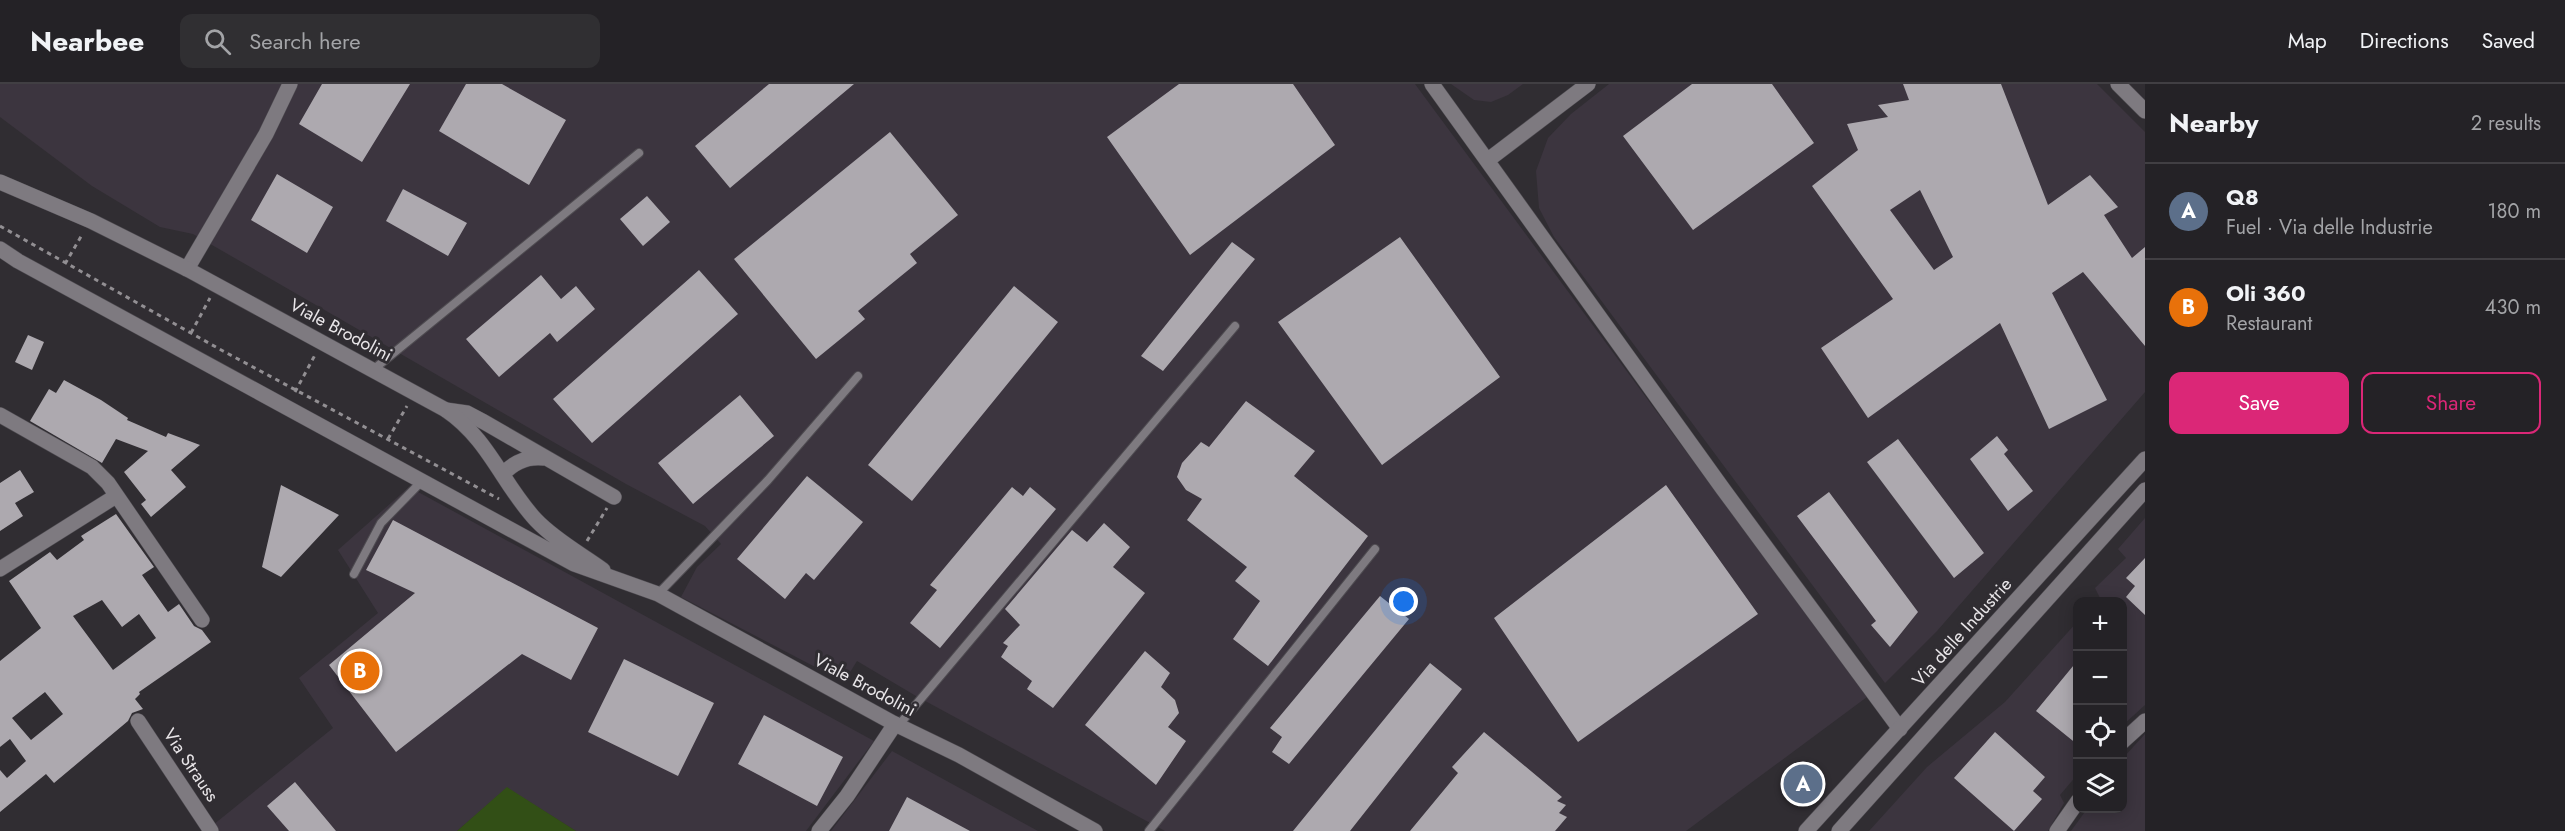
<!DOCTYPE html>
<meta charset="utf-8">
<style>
:root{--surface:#242226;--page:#302f32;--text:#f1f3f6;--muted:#a3a4a7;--line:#413f43;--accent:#db2777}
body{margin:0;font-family:Jost,sans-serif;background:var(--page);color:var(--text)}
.controls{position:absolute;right:18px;bottom:18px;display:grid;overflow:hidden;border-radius:12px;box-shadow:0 3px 15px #0003}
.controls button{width:54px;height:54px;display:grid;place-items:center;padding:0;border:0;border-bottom:2px solid var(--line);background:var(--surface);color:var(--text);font:30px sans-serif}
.you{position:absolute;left:1404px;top:518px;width:21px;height:21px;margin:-15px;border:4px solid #fff;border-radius:50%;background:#1a73e8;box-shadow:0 0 0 9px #1a73e833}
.badge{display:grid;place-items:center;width:39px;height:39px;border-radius:50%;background:var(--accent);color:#fff;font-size:20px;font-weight:700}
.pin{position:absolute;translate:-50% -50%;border:3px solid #fff;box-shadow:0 2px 6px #0006}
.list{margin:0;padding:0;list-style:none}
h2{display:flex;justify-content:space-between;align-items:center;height:78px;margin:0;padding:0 24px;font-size:26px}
h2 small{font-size:20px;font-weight:400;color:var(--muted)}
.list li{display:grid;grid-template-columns:39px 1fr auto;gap:18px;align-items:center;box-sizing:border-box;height:96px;padding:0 24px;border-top:2px solid var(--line)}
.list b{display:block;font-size:22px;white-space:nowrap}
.list p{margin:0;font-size:20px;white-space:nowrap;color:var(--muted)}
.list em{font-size:20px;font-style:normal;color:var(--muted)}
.actions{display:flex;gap:12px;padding:18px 24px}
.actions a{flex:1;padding:14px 0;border:2px solid var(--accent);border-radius:12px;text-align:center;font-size:21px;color:var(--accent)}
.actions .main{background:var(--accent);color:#fff}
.icon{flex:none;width:33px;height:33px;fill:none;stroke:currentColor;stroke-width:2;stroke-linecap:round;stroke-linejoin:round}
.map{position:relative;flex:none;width:2145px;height:747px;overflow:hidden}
header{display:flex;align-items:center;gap:36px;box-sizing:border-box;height:84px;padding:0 30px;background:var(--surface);border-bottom:2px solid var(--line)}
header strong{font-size:28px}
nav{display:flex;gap:33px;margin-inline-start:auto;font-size:21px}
.search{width:420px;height:54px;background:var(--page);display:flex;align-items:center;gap:15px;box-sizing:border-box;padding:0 21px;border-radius:12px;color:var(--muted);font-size:22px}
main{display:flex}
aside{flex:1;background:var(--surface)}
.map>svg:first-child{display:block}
.built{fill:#3c353f}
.green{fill:#324f16}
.building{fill:#ada9af;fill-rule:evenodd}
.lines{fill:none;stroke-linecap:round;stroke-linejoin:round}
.lane-casing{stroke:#4e4b50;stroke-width:10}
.street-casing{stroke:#4e4b50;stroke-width:16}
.secondary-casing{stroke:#4e4b50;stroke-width:16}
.path{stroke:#928f93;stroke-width:3;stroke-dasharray:4.5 4.5;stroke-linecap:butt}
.lane{stroke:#7e7a80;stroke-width:8}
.street{stroke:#7e7a80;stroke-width:15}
.secondary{stroke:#7e7a80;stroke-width:15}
.labels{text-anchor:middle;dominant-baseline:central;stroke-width:6;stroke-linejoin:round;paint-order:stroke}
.street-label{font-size:18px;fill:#e9e6e9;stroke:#302d32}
</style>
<header>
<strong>Nearbee</strong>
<div class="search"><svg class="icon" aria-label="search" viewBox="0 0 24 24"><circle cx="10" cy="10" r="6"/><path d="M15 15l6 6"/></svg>Search here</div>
<nav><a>Map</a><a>Directions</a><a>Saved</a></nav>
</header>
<main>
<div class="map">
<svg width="2145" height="747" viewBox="0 0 2145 747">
<rect width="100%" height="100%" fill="#302d32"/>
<!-- built -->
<path class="built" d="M0,0H1415L1867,613L1686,747H1165L916,612L857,577L844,598L681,513L697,483L721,460L705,442L626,400L193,150L160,143L92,102L0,33Z
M1451,0H1523L1508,11L1491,18L1474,16Z
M1609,0H2097L2145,48V308L1937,547L1885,599L1554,153L1539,124L1536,87L1548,54L1571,30Z
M409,403L874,657L806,747H576L507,704L457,747H217L213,741L333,644L299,594L378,529L338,466Z
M2145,434V621L2123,641L2122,518L2096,517L2100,514L2095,504L2126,474L2118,465Z
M2077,538V691L2060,711L2064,719L2048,747H1869L1927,683L2005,618Z
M2145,650V747H2071L2087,725L2122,724L2123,674Z
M892,667L1038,747H831Z"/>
<!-- green -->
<path class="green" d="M507,703L576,747H457Z"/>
<!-- building -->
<path class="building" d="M322,0H410L362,78L299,40Z
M466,0H502L566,36L529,101L439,47Z
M769,0H854L730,104L695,62Z
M1179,0H1293L1335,61L1190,171L1107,53Z
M1692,0H1772L1814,59L1693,146L1623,52Z
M1903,0H2001L2048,121L2090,91L2118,123L2104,131L2132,174L2145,163V262L2083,188L2052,209L2107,316L2049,345L2000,239L1868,334L1821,264L1893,215L1812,102L1858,66L1847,40L1888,33L1878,21L1909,16ZM1920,106L1953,173L1934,186L1890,126Z
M890,48L958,131L910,170L917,179L858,227L865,235L816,275L734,175Z
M277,90L333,123L307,169L251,136Z
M403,105L467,139L448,172L386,137Z
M647,112L670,138L643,162L620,135Z
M1400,153L1500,293L1382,381L1278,238Z
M1232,158L1255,175L1163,287L1141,272Z
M699,186L738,230L592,359L553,315Z
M541,191L561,215L576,202L595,225L557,258L550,249L499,293L466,255Z
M1014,202L1058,238L912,417L868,381Z
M28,251L44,258L32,286L15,278Z
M64,296L101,316L128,334L127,336L166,353L168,349L200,361L171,386L186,403L151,433L141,420L146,416L124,388L148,367L116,355L102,379L30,337L49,305L56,309Z
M740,311L774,352L693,420L658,379Z
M1246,317L1315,367L1294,392L1368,452L1268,582L1233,555L1260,517L1235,497L1247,483L1187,436L1202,415L1186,406L1177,393L1182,379L1201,358L1209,363Z
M1997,352L2008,366L2004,370L2033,407L2008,427L1970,375Z
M1898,355L1984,469L1954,494L1867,378Z
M20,386L34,408L15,419L23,432L0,447V399Z
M807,392L863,438L814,496L806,489L785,515L737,475Z
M281,401L339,431L281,493L262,483Z
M1666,401L1758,530L1578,658L1494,534Z
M1012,403L1023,412L1030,403L1056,425L940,564L910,539L937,506L930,501Z
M1829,408L1918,528L1890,563L1871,541L1876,537L1797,432Z
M116,430L154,483L142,491L168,528L179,520L194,542L202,546L211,558L139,608L140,610L135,615L143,625L132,629L128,637L54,699L46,690L0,728V686L7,694L26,677L10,655L0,663V577L41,544L9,497L50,468L57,476L84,456L81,452ZM102,516L122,543L139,530L156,554L113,586L73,532ZM45,608L63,630L31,656L12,634Z
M393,436L598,544L571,596L522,570L396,668L329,581L415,509L366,486Z
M1104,439L1130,463L1113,483L1145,509L1053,624L1027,605L1032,597L1001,573L1008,562L1003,559L1020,541L1005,525L1072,446L1087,458Z
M2145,474V531L2126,513L2135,502L2126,494Z
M1380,512L1409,535L1289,680L1272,668L1282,653L1270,644Z
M1145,567L1170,589L1161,603L1175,616L1179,629L1168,643L1186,657L1156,701L1085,641Z
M624,575L714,619L678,692L588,648Z
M2078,576V661L2036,627Z
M1430,579L1462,605L1350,747H1293Z
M764,631L843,673L817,722L738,680Z
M1484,648L1562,713L1557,717L1566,721L1559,729L1567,733L1555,747H1410L1458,689L1452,683Z
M1995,648L2045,693L2033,707L2042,715L2014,747L1954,694Z
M295,698L336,747H289L267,722Z
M907,713L970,747H889Z"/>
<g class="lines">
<!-- lane casing -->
<g class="lane-casing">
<path id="lane" d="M374,285L639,69
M354,490L381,439L421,398
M658,510L768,396L858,292
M898,642L1235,242
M1149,747L1375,465"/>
</g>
<!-- street casing -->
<g class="street-casing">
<path id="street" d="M1432,0L1723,405L1900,645
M2118,0L2145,27
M1488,76L1588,0
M187,185L266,50L290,0
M446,326L467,329L484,338L614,413
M0,331L92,383L108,399L202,536
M503,390C514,378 527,372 544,374
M0,485L116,412
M138,637L211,747
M2122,658L2145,637
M819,747L847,712L895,640
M2057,747L2078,717"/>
</g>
<!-- secondary casing -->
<g class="secondary-casing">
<path id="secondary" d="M0,98L91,137L187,185L446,326C489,355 503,401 536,436C555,456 581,470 603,486
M0,165L18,177L574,480L658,510L895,640L959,671L1095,747
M1806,747L2145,375
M1839,747L2145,406"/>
</g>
<!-- path -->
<path class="path" d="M0,142L223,267L499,415
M65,180L83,149
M191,249L210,214
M295,308L315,271
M388,355L407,322
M587,457L607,424"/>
<!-- lane -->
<use href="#lane" class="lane"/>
<!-- street -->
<use href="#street" class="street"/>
<!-- secondary -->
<use href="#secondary" class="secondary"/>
</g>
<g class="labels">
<!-- street labels -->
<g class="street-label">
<text transform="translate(341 246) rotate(28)">Viale Brodolini</text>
<text transform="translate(1962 548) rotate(-48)">Via delle Industrie</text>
<text transform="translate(865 601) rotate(28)">Viale Brodolini</text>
<text transform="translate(191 681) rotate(56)">Via Strauss</text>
</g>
</g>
</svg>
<div class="controls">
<button>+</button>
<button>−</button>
<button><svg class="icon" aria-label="locate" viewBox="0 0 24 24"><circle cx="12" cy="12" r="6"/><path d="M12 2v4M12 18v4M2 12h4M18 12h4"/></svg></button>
<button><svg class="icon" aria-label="layers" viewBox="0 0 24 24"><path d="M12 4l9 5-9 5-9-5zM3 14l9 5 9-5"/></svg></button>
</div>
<div class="you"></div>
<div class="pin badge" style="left:1803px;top:700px;background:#5c6f8a">A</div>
<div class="pin badge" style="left:360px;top:587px;background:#e8710a">B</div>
</div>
<aside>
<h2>Nearby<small>2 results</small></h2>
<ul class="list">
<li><span class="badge" style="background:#5c6f8a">A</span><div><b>Q8</b><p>Fuel · Via delle Industrie</p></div><em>180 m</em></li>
<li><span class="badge" style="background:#e8710a">B</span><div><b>Oli 360</b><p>Restaurant</p></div><em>430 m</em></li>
</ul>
<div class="actions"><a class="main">Save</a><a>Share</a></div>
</aside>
</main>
